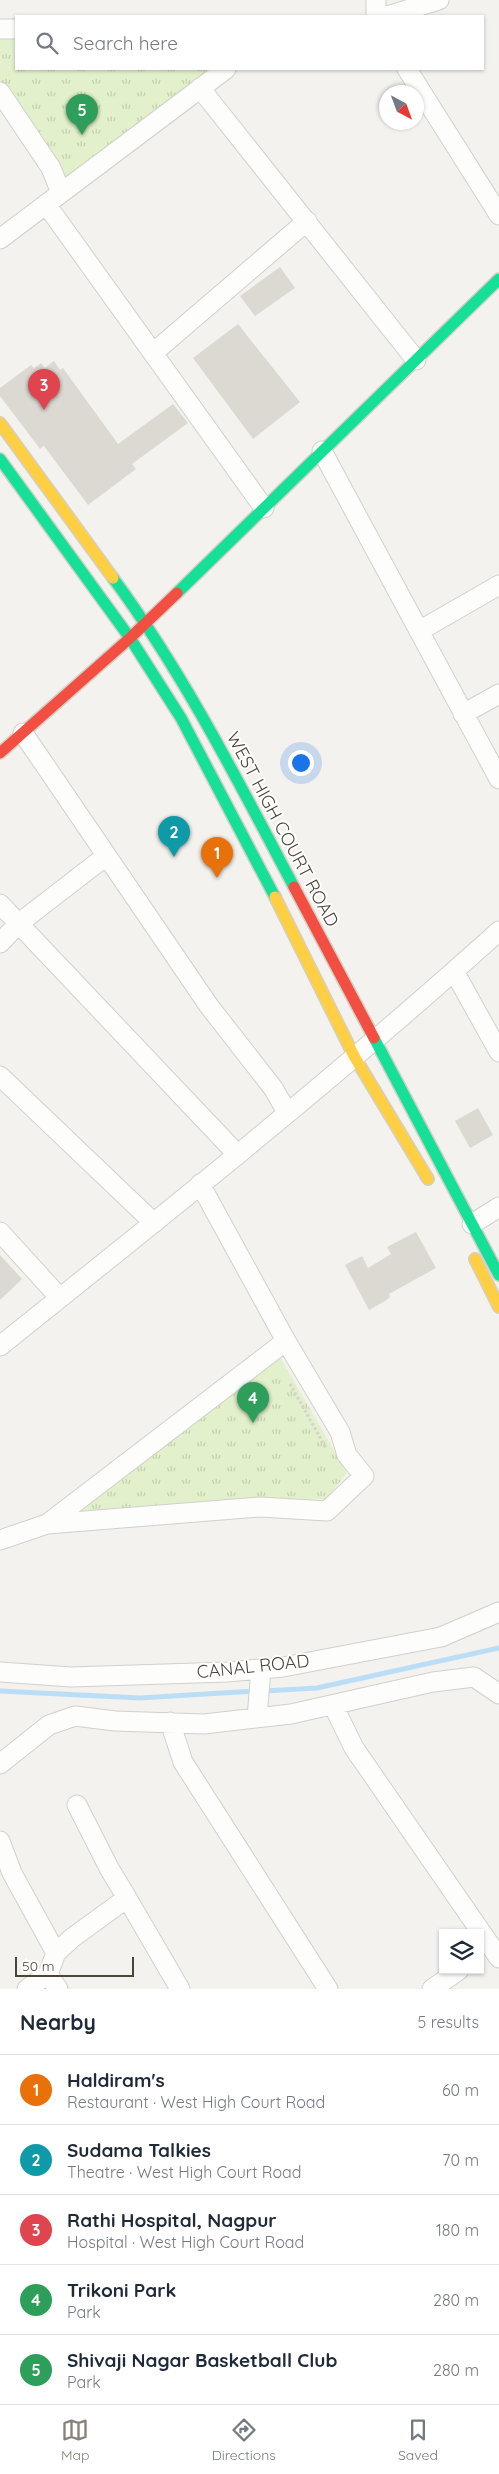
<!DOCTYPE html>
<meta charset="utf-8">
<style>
:root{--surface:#fff;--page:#f2f2f3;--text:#1f2937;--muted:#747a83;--line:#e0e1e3;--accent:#878177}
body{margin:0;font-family:Quicksand,sans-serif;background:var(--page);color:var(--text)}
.controls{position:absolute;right:15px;bottom:15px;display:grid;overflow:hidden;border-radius:0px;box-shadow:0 1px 4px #0004}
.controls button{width:45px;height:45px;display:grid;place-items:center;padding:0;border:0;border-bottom:1px solid var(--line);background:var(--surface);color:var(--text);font:25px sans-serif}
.compass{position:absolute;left:379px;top:85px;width:45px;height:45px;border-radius:50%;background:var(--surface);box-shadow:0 1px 4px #0004;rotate:139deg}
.scale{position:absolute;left:15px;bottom:12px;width:119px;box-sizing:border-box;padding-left:5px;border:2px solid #4c4437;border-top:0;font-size:14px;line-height:18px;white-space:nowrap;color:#4c4437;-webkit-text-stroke:4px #fff;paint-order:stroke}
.you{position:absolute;left:300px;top:762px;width:18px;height:18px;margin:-12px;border:4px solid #fff;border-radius:50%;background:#1a73e8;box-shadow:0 0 0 8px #1a73e833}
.badge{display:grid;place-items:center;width:32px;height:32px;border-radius:50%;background:var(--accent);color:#fff;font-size:16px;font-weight:700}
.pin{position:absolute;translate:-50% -41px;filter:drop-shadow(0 1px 2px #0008)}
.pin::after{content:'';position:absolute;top:26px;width:18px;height:15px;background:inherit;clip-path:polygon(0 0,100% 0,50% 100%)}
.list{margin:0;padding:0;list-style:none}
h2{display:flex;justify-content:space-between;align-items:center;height:65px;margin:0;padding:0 20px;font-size:21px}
h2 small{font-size:16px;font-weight:400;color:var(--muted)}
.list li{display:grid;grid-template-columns:32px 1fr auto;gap:15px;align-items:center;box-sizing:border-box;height:70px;padding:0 20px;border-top:1px solid var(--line)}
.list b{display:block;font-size:19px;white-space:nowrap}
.list p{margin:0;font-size:16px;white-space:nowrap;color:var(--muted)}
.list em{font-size:16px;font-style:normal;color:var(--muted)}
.icon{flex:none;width:28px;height:28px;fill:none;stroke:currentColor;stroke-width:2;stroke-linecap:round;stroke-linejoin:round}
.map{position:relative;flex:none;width:499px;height:1989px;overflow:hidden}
.search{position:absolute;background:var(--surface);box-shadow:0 1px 4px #0004;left:15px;right:15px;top:15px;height:55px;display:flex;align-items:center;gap:12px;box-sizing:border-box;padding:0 18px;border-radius:0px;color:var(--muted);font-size:19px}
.sheet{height:415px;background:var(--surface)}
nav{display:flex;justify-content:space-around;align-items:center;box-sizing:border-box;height:70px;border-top:1px solid var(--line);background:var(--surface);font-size:14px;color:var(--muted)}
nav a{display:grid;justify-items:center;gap:2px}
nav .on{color:var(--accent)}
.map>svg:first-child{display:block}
.grass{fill:url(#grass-tufts)}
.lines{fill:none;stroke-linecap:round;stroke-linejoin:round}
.stream{stroke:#bbdef6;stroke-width:5}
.building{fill:#dcd9d3}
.street-casing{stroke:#d2d0cb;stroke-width:21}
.fast-casing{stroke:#d4cfc4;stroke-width:14}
.slow-casing{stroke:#d4cfc4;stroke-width:14}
.jam-casing{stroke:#d4cfc4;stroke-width:14}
.path{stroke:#d4d2cc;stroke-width:3;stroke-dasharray:2.5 2.5;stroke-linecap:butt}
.street{stroke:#fdfdfc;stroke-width:19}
.fast{stroke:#16e098;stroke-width:11}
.slow{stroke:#ffcf43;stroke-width:11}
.jam{stroke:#f24e42;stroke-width:11}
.labels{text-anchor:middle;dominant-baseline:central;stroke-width:4;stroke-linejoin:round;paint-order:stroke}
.street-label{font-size:18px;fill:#4c4437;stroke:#fff}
</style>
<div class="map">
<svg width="499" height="1989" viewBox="0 0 499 1989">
<defs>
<pattern id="grass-tufts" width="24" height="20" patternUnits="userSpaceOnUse" patternTransform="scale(1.25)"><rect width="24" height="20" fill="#e2f0cc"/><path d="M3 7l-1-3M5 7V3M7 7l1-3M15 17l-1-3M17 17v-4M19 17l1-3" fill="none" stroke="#c4cfb0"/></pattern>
</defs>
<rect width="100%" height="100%" fill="#f4f2ee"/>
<!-- grass -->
<path class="grass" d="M0,32L16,33V69H225L63,185L0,86Z
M280,1357L347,1473L326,1499L247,1502L60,1514Z"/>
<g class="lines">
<!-- stream -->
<path class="stream" d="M0,1691L140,1698L255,1691
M264,1691L317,1688L499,1648"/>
</g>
<!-- building -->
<path class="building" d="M280,267L295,288L255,316L240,296Z
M238,324L300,402L253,439L193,358Z
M54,361L60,370L63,368L118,444L173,404L188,423L132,464L136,469L88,505L44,446L40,449L0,396V388L31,365L34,368L41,363L45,368Z
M478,1108L493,1135L470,1148L455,1121Z
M416,1232L436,1268L389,1294L390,1297L385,1301L369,1310L345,1265L362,1256L368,1268L391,1254L387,1247Z
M0,1255L22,1279L0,1300Z"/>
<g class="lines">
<!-- street casing -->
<g class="street-casing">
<path id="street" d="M376,0V16
M387,16L439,0
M0,29H16
M407,69L499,215
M200,88L416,360
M0,92L51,168L61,193
M46,204L264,508
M0,239L226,69
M153,353L307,221
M322,451L499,779
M419,631L499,585
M463,714L499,694
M23,733L209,1006L273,1088L287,1112
M0,904L237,1154
M0,943L18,924L106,856
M454,971L499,1052
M0,1076L154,1223
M472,1224L499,1207
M0,1232L60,1298
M0,1346C169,1211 338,1076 499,931
M47,1524L260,1507L327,1511L364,1476L347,1455L340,1432L286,1341L200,1184
M0,1540L47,1524L286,1341
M0,1672L71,1677L227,1672L283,1667L441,1637L499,1612
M333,1705L354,1748L499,1958
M257,1718L261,1669
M170,1722L183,1762L328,1989
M0,1764L49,1725L75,1716L115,1721L204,1724L291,1714L433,1682L474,1677L499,1694
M77,1805L109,1868L127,1898
M0,1841L12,1873L56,1953
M48,1974L58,1989
M27,1989L48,1974L56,1953L72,1938L127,1898L180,1989
M432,1989L459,1970"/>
</g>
<!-- fast casing -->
<g class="fast-casing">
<path id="fast" d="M0,459L130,638L181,718L275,897
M113,578C184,674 238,781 294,887
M177,593L499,279
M374,1038L499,1275"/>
</g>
<!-- slow casing -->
<g class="slow-casing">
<path id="slow" d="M0,423L113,578
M275,897L354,1056L428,1179
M475,1259L499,1307"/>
</g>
<!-- jam casing -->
<g class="jam-casing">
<path id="jam" d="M0,753L130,638L177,593
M294,887L374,1038"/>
</g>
<!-- path -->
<path class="path" d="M290,1384L326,1448"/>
<!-- street -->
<use href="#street" class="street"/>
<!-- fast -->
<use href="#fast" class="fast"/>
<!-- slow -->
<use href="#slow" class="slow"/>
<!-- jam -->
<use href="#jam" class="jam"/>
</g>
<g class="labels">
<!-- street labels -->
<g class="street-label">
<text transform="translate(283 829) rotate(62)">WEST HIGH COURT ROAD</text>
<text transform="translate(253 1666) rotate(-6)">CANAL ROAD</text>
</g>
</g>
</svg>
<div class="controls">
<button><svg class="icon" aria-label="layers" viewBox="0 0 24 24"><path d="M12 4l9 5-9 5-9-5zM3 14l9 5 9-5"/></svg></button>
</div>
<svg class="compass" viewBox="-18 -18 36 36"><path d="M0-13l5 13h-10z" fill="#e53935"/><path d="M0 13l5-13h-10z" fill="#747a83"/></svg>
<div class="scale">50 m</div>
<div class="you"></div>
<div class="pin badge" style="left:217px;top:878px;background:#e8710a">1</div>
<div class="pin badge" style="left:174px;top:857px;background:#0f9aa8">2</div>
<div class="pin badge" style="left:44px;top:410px;background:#e0444e">3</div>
<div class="pin badge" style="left:253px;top:1423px;background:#2e9e5b">4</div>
<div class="pin badge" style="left:82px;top:135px;background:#2e9e5b">5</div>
<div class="search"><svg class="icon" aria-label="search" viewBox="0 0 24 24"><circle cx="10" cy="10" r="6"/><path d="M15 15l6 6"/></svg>Search here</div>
</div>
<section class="sheet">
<h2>Nearby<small>5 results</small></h2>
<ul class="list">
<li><span class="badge" style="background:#e8710a">1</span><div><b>Haldiram's</b><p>Restaurant · West High Court Road</p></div><em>60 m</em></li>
<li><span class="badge" style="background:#0f9aa8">2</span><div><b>Sudama Talkies</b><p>Theatre · West High Court Road</p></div><em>70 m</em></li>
<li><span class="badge" style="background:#e0444e">3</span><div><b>Rathi Hospital, Nagpur</b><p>Hospital · West High Court Road</p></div><em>180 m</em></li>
<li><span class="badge" style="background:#2e9e5b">4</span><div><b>Trikoni Park</b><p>Park</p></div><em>280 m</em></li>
<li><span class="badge" style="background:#2e9e5b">5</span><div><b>Shivaji Nagar Basketball Club</b><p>Park</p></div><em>280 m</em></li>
</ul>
</section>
<nav>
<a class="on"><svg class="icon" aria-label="map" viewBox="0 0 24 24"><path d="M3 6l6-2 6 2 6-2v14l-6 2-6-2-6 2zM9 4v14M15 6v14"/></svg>Map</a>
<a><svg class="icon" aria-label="directions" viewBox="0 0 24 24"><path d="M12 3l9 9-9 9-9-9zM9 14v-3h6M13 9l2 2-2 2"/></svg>Directions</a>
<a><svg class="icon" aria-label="saved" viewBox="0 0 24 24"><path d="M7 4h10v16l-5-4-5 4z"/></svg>Saved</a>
</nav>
